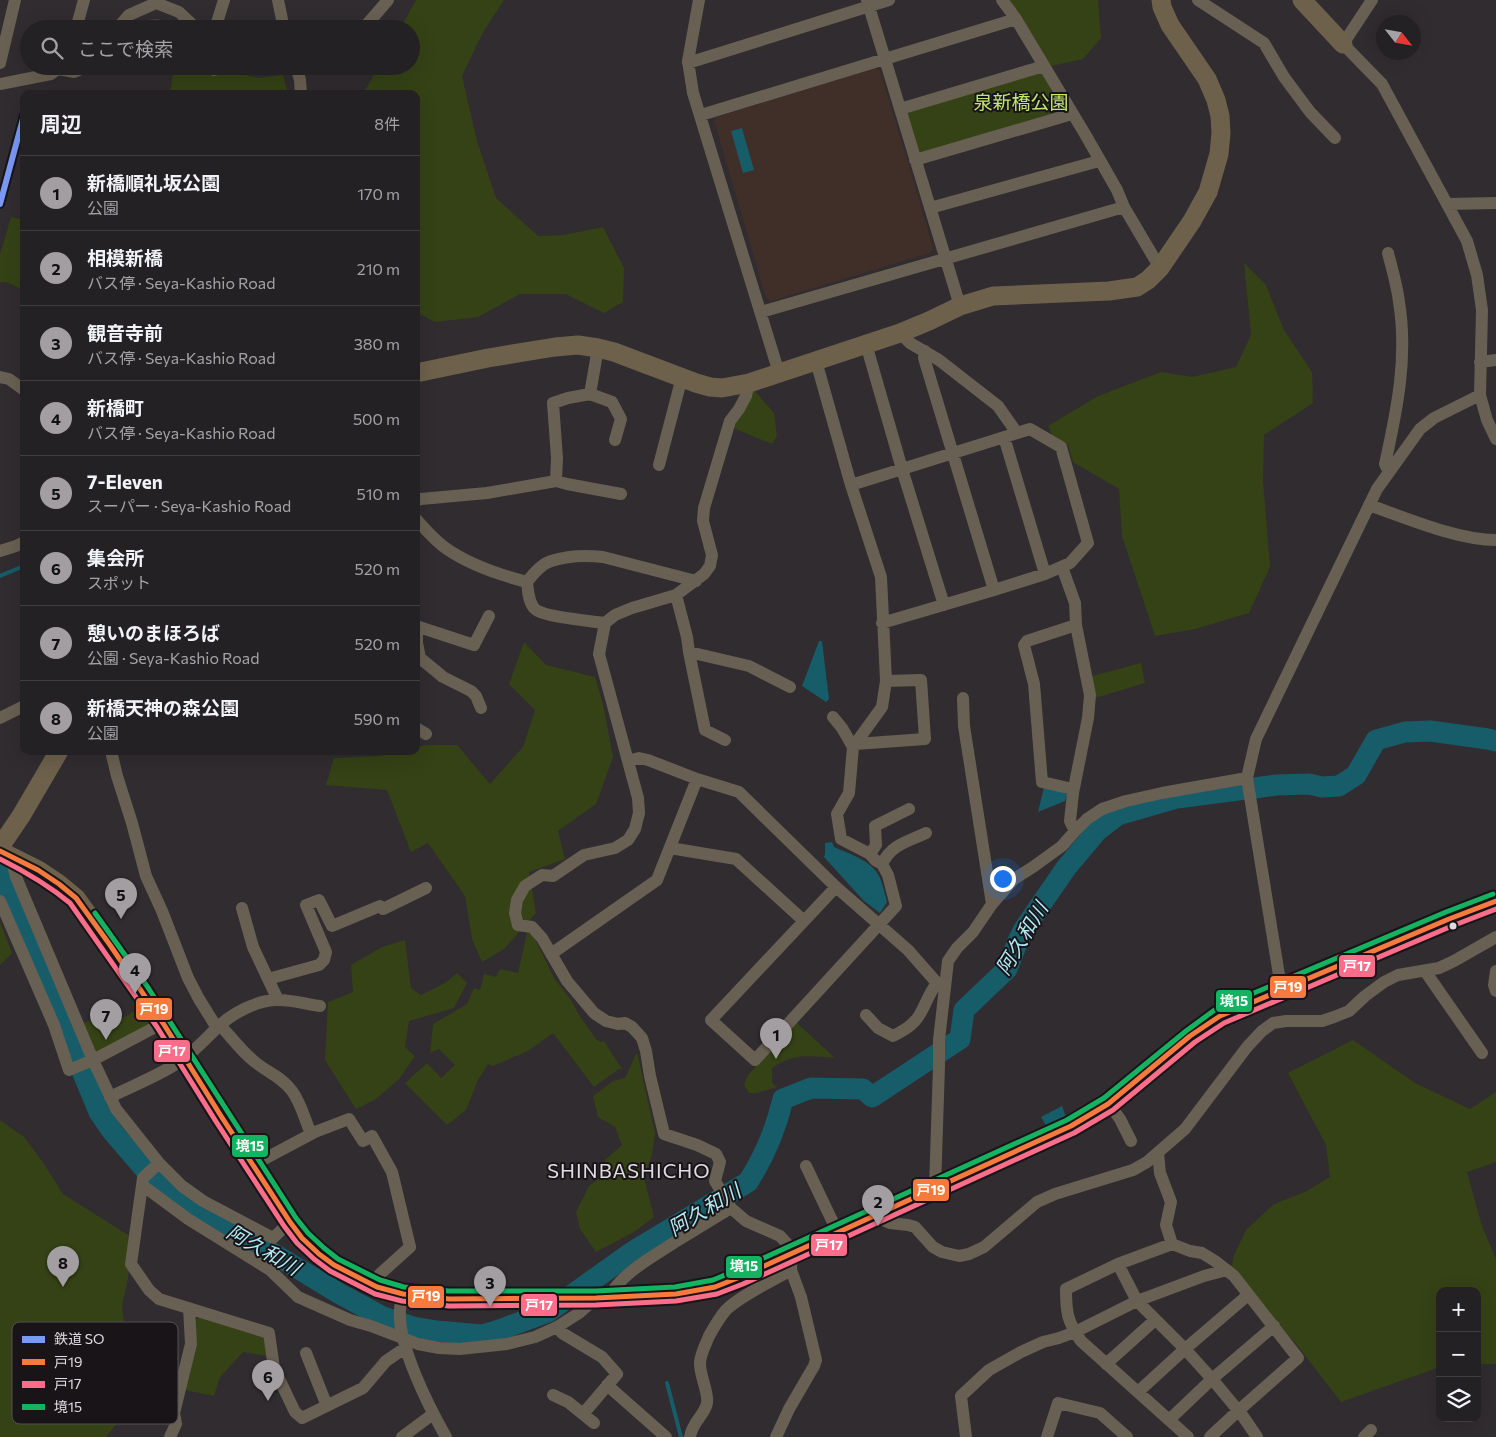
<!DOCTYPE html>
<html lang="ja">
<meta charset="utf-8">
<style>
:root{--surface:#242124;--page:#2c292c;--text:#f1f3f6;--muted:#a3a3a6;--line:#413e41;--accent:#a29ea2}
body{margin:0;font-family:Commissioner,"Noto Sans JP",sans-serif;background:var(--page);color:var(--text)}
.controls{position:absolute;right:15px;bottom:15px;display:grid;overflow:hidden;border-radius:10px;box-shadow:0 5px 20px #0002}
.controls button{width:45px;height:45px;display:grid;place-items:center;padding:0;border:0;border-bottom:1px solid var(--line);background:var(--surface);color:var(--text);font:25px sans-serif}
.compass{position:absolute;left:1376px;top:15px;width:45px;height:45px;border-radius:50%;background:var(--surface);box-shadow:0 5px 20px #0002;rotate:121deg}
.you{position:absolute;left:1002px;top:878px;width:18px;height:18px;margin:-12px;border:4px solid #fff;border-radius:50%;background:#1a73e8;box-shadow:0 0 0 8px #1a73e833}
.badge{display:grid;place-items:center;width:32px;height:32px;border-radius:50%;background:var(--accent);color:#111;font-size:16px;font-weight:700}
.pin{position:absolute;translate:-50% -41px;filter:drop-shadow(0 1px 2px #0008)}
.pin::after{content:'';position:absolute;top:26px;width:18px;height:15px;background:inherit;clip-path:polygon(0 0,100% 0,50% 100%)}
.list{margin:0;padding:0;list-style:none}
h2{display:flex;justify-content:space-between;align-items:center;height:65px;margin:0;padding:0 20px;font-size:21px}
h2 small{font-size:16px;font-weight:400;color:var(--muted)}
.list li{display:grid;grid-template-columns:32px 1fr auto;gap:15px;align-items:center;box-sizing:border-box;height:75px;padding:0 20px;border-top:1px solid var(--line)}
.list b{display:block;font-size:19px;white-space:nowrap}
.list p{margin:0;font-size:16px;white-space:nowrap;color:var(--muted)}
.list em{font-size:16px;font-style:normal;color:var(--muted)}
.icon{flex:none;width:28px;height:28px;fill:none;stroke:currentColor;stroke-width:2;stroke-linecap:round;stroke-linejoin:round}
.map{position:relative;flex:none;width:1496px;height:1437px;overflow:hidden}
.search{position:absolute;background:var(--surface);box-shadow:0 5px 20px #0002;left:20px;top:20px;width:400px;height:55px;display:flex;align-items:center;gap:12px;box-sizing:border-box;padding:0 18px;border-radius:28px;color:var(--muted);font-size:19px}
.panel{position:absolute;background:var(--surface);box-shadow:0 5px 20px #0002;left:20px;top:90px;width:400px;height:665px;border-radius:10px}
.map>svg:first-child{display:block}
.education{fill:#402f29}
.green{fill:#354215}
.water{fill:#175c69}
.lines{fill:none;stroke-linecap:round;stroke-linejoin:round}
.stream{stroke:#175c69;stroke-width:4}
.river{stroke:#175c69;stroke-width:21}
.street{stroke:#686052;stroke-width:12}
.secondary{stroke:#6d614c;stroke-width:19}
.bus-1-casing{stroke:#181417;stroke-width:9}
.bus-2-casing{stroke:#181417;stroke-width:9}
.bus-3-casing{stroke:#181417;stroke-width:9}
.bus-1{stroke:#f6793e;stroke-width:5}
.bus-2{stroke:#fb6d88;stroke-width:5}
.bus-3{stroke:#13b361;stroke-width:5}
.rail-1-casing{stroke:#181417;stroke-width:10}
.rail-1{stroke:#7a99f7;stroke-width:6}
.bus-dot{fill:#e0dbe0;stroke:#181417;stroke-width:2}
.labels{text-anchor:middle;dominant-baseline:central;stroke-width:4;stroke-linejoin:round;paint-order:stroke}
.park-label{font-size:19px;fill:#c2e770;stroke:#181417}
.water-label{font-size:20px;font-style:italic;fill:#b0eaf6;stroke:#181417}
.neighbourhood-label{font-size:20px;letter-spacing:1px;fill:#e0dbe0;stroke:#181417}
.key{fill:#181417;stroke:#545053;stroke-width:1}
.key-label{font-size:14px;fill:#e0dbe0}
.line-badge{stroke:#181417;stroke-width:2}
.badge-label{font-size:14px;text-anchor:middle;font-weight:bold;fill:#fff}
</style>
<div class="map">
<svg width="1496" height="1437" viewBox="0 0 1496 1437">
<rect width="100%" height="100%" fill="#302c30"/>
<!-- education -->
<path class="education" d="M875,68L880,71L912,175L933,248L930,253L771,301L766,298L714,120L716,117Z"/>
<!-- green -->
<path class="green" d="M416,0H504L482,34L462,76L477,141L496,198L538,236L564,235L603,227L624,268L623,302L604,313L566,294H520L478,317L435,322L416,312V94H363L379,66H411V29H400Z
M1008,0H1098L1101,38L1083,59L1047,67Z
M115,66H199L205,73H238L258,78L283,75L288,94H170L173,74Z
M1042,71L1064,112L918,154L906,112Z
M11,217L24,220V291L7,282H0V255Z
M1244,263L1266,285L1284,330L1312,372L1313,403L1264,435L1263,480L1270,567L1249,613L1195,629L1155,636L1122,536L1119,489L1073,462L1068,445L1052,435L1048,426L1098,396L1161,372L1192,377L1236,367L1251,335Z
M753,389L774,413L777,436L772,444L733,428Z
M524,642L546,665L595,677L603,704L613,757L596,804L558,831L565,859L529,872L536,913L504,949L482,962L472,939L465,896L428,843L411,852L387,790L326,785L334,758L380,756L400,751H416V747L426,745H457L490,784L523,747L535,710L509,684Z
M1141,663L1145,683L1095,698L1092,676Z
M0,922L12,953L0,965Z
M527,932L533,935L554,978L571,1000L579,1015L596,1039L600,1042L604,1041L622,1069H619L594,1087L553,1033L528,1051L493,1066L488,1064L478,1080L466,1110L447,1125L405,1083L427,1063L441,1078L455,1065L439,1049L430,1053L433,1024L467,1004L474,988L480,990L484,974L496,977L500,969L518,973Z
M405,940L411,988L421,995L445,983L457,973L467,983L454,1008L409,1021L405,1047L415,1056L399,1079L376,1099L356,1109L325,1060L328,1002L353,992L351,965L382,947Z
M140,1008L151,1026L96,1053L82,1024L100,1016L108,1027Z
M797,1023L835,1058C809,1056 794,1053 772,1068V1083L777,1087L757,1093H749L744,1085L748,1075Z
M1353,1040L1415,1083L1470,1109L1496,1092V1162L1467,1172L1482,1226L1496,1259V1364H1477V1291H1440V1367L1341,1402L1296,1344L1231,1270L1234,1255L1246,1230L1274,1204L1305,1192L1330,1177L1326,1145L1288,1073Z
M637,1052L655,1133L652,1154L644,1178L654,1217L634,1232L596,1252L580,1229L576,1212L589,1186L604,1174L605,1160L622,1145L615,1127L598,1117L593,1096L613,1081L625,1078Z
M0,1120L24,1137L42,1161L63,1194L133,1238L130,1268L122,1306L129,1367L118,1422L106,1437H0Z
M202,1315L266,1335L268,1356L243,1352L220,1377L214,1396L185,1390L195,1320Z"/>
<!-- water -->
<path class="water" d="M742,128L754,170L743,173L731,131Z
M819,641H822L829,699L826,702L802,686Z
M1044,787L1064,791L1067,795L1065,801L1038,812Z
M832,842L834,847C850,854 873,861 880,878C883,886 885,894 887,902L880,913L864,901L824,857L825,854V843Z
M1062,1106L1066,1117L1047,1127L1041,1117Z"/>
<g class="lines">
<!-- stream -->
<path class="stream" d="M0,576L24,566
M667,1383L681,1437"/>
<!-- river -->
<path class="river" d="M0,874L27,943L47,983L60,1018L99,1112L112,1131L142,1166L155,1179L208,1217L266,1249L340,1294L383,1317L413,1327L437,1331L482,1335L499,1330L548,1312L632,1252L748,1182C764,1157 776,1129 783,1099L811,1088L863,1089L872,1097L960,1039L964,1010L1007,969L1018,941L1024,929L1066,868L1097,831L1118,815L1177,798L1277,785L1309,784L1322,787L1339,786L1356,775L1376,740L1405,732L1430,731L1488,739L1496,741"/>
<!-- street -->
<path class="street" d="M278,0L284,29
M699,0L688,61L693,93L779,373
M867,0L960,306
M1002,0L1016,19L1085,134L1117,190L1124,207L1160,268
M1198,0L1264,43L1284,77L1310,112L1335,138
M1372,0L1343,44L1382,84L1467,241L1477,275L1482,310L1480,395L1487,420L1496,439
M76,29L84,0
M117,29L129,15L156,3L179,12L197,29
M139,29L140,27C150,26 159,23 168,29
M215,29L224,0
M363,29L388,0
M0,63L15,0
M688,63L889,0
M209,66L214,70
M257,66C266,71 272,69 282,66
M296,66L300,80L301,94
M59,69L74,72L88,66
M0,84L51,74L61,66
M900,109L1044,66
M701,115L1016,19
M915,160L1072,114
M1447,204L1496,203
M930,208L1099,161
M1388,253C1392,269 1397,285 1399,302C1408,357 1397,410 1385,464L1389,472
M761,312L1124,207
M900,333L910,343L939,360L998,406L1017,433
M866,344L902,469L944,605
M925,351L924,358L994,590
M816,361L851,485L881,577L886,681L882,707L853,747L849,793L837,814L841,839L870,854L875,860L882,864L888,875L896,906L755,1060L711,1020L836,887
M1480,362L1496,360
M0,377L9,379L24,390
M590,394L612,402L621,419L615,440
M1004,437L1045,574
M659,465L682,377
M556,481L557,458L553,403L568,398L590,394L598,348
M851,485L1030,429L1061,447L1088,543L1070,563L1045,574L994,590L882,623
M416,501L421,499L487,493L556,481L567,484L621,494
M1369,505C1406,518 1457,540 1496,540
M416,519C426,530 435,541 447,549C470,565 500,575 527,582
M0,551L16,546L24,542
M1062,567L1075,603L1076,625
M696,581L603,557C586,555 567,556 551,561C541,564 533,574 527,582C528,590 528,602 535,609C543,617 591,621 605,623L615,615L632,608L676,595L704,574L710,566L712,555L703,521L704,508L730,421L739,409L746,396L749,383
M676,595L687,637L689,652L749,666L790,687
M605,623L599,654L638,798L639,813L635,829L628,840L615,848L584,855L553,876L542,875L525,886L517,900L515,913L518,925L532,927L542,938L567,981L594,1013L606,1021L618,1024L625,1023L632,1027L642,1038L646,1051L650,1076L664,1134L697,1145L716,1154L720,1162L715,1181L731,1208L746,1221L780,1236L792,1249L791,1270L801,1297L816,1360L814,1366L789,1409L776,1437
M416,626L474,645L489,616
M417,627V643L420,658L443,677L471,691L476,696L481,708
M689,652L705,730L725,740
M963,698L964,726L992,904
M833,717L842,728L853,747
M0,718L24,706
M416,728L426,734
M855,744L925,739L921,680L886,681
M111,751L117,776L132,823L146,876L162,911L188,978L199,999L217,1028
M628,761L639,758L648,760L697,779L739,792L836,887L908,950L937,983L945,986
M1073,789L1042,782L1034,684L1024,645L1027,641L1076,625L1090,695L1088,718L1073,793L1070,821L1075,831
M670,848L736,859L804,921
M870,854L876,845L875,826L909,809
M11,857L16,877L93,1060L116,1109L159,1163L182,1186L203,1201L273,1238L290,1222
M882,864C892,844 907,842 926,833
M0,901L54,1025L69,1070L93,1060L163,1023
M242,908L253,947L278,1000
M551,954L657,880L697,779
M1425,971L1482,1053
M1496,971L1494,985L1496,991
M268,979L319,965L324,960L326,952L306,905L319,900L332,926L380,906L383,909L426,888
M1284,988L1279,975L1247,778L1256,739L1377,489L1420,429L1434,418L1480,395
M866,1015L878,1028L893,1036C903,1031 914,1025 920,1014C926,1004 929,993 937,983
M220,1025C231,1037 242,1052 255,1062C268,1073 281,1076 292,1091C301,1103 305,1120 311,1134
M110,1097C134,1085 161,1075 182,1060C196,1050 207,1037 219,1026C233,1013 256,1001 275,1000C290,999 305,1004 320,1006
M1108,1103L1120,1119L1131,1141
M1158,1153L1160,1173L1171,1202L1166,1225L1172,1244
M159,1163L143,1178L131,1264L149,1290L159,1299L269,1333L274,1368L295,1412L302,1418L363,1388L386,1361L405,1348
M253,1165L315,1132L349,1119L363,1141L372,1136L392,1172L410,1247L380,1274L372,1284
M806,1166L838,1233
M142,1185L188,1219L270,1270L298,1297L350,1320L371,1326L418,1344L439,1348L460,1349L507,1344L535,1337L557,1327L579,1313L596,1298
M935,1188L939,1066V1040L948,961L957,948L973,932L992,904L1014,879L1033,867L1062,846L1075,831L1087,819L1102,809L1126,801L1162,793L1247,778
M874,1216L890,1223L908,1225L915,1227L933,1247L942,1252L959,1256L969,1254L984,1247L1037,1202L1055,1194L1133,1170L1147,1162L1185,1129L1247,1047L1262,1031L1273,1023L1286,1021H1322L1334,1017L1349,1011L1365,996L1384,982L1398,975L1439,968L1454,961L1496,937
M1118,1264L1137,1301L1185,1349L1212,1379L1242,1415L1257,1437
M403,1294C402,1299 400,1305 400,1310C397,1344 429,1407 446,1437
M608,1298C623,1272 651,1258 675,1242C694,1231 712,1219 731,1208
M557,1327L562,1333L602,1357L617,1374L583,1414
M306,1353L327,1406
M1106,1364L1155,1320
M607,1385L666,1437
M1139,1391L1185,1349L1248,1295
M553,1395L568,1402L594,1423
M1170,1419L1212,1379L1274,1326
M170,1437L176,1424L174,1413L191,1344L189,1308
M402,1437L433,1414
M690,1437C692,1422 705,1415 707,1403C709,1393 699,1374 700,1362C701,1353 706,1344 709,1336C714,1327 719,1318 726,1310C740,1296 772,1281 791,1270
M966,1437L961,1396L989,1370L1021,1352L1043,1342L1059,1338L1075,1332L1137,1301L1204,1276L1227,1270
M1047,1437L1058,1403L1100,1413L1127,1437
M1188,1437L1081,1341C1067,1321 1066,1312 1066,1289L1118,1264L1172,1244L1190,1251L1202,1253L1215,1261L1234,1276L1298,1358L1238,1411L1210,1437
M1364,1437L1371,1430"/>
<!-- secondary -->
<path class="secondary" d="M1302,0L1343,44
M416,373L488,358L555,347L578,345L598,348L614,352L696,383L710,387L722,388L749,383L900,333L929,321L960,306L993,296L1109,291L1137,287L1148,280L1160,268L1192,221L1208,192L1219,154L1221,133L1220,116L1216,100L1207,79L1170,25L1162,7L1161,0
M0,847L21,816L59,751
M0,851L38,870L59,884L76,898L110,945L163,1023L221,1116L290,1222L302,1238L319,1254L334,1265L377,1287L403,1294L449,1299L596,1298L676,1294L715,1287L740,1277L1058,1133C1075,1124 1092,1115 1108,1104C1147,1076 1178,1041 1220,1016L1449,919L1496,901"/>
<!-- bus-1 casing -->
<g class="bus-1-casing">
<path id="bus-1" d="M0,851L38,870L59,884L76,898L110,945L163,1023L221,1116L290,1222L302,1238L319,1254L334,1265L377,1287L403,1294L449,1299L596,1298L676,1294L715,1287L740,1277L1071,1126L1108,1104L1190,1036L1220,1016L1449,919L1496,901"/>
</g>
<!-- bus-2 casing -->
<g class="bus-2-casing">
<path id="bus-2" d="M0,859C26,872 48,885 70,903L157,1027L215,1120L284,1226L297,1243L314,1259L330,1271L375,1294L402,1301L449,1306L596,1305L676,1301L717,1294L743,1284L1074,1133L1113,1110L1195,1042L1224,1023L1452,926L1496,909"/>
</g>
<!-- bus-3 casing -->
<g class="bus-3-casing">
<path id="bus-3" d="M95,913L147,986L296,1218L308,1233L324,1248L338,1259L380,1280L404,1287L449,1291H596L675,1287L713,1280L737,1270L1067,1120L1104,1098L1186,1031L1216,1009L1446,912L1493,894"/>
</g>
<!-- bus-1 -->
<use href="#bus-1" class="bus-1"/>
<!-- bus-2 -->
<use href="#bus-2" class="bus-2"/>
<!-- bus-3 -->
<use href="#bus-3" class="bus-3"/>
<!-- rail-1 casing -->
<g class="rail-1-casing">
<path id="rail-1" d="M0,204L24,115"/>
</g>
<!-- rail-1 -->
<use href="#rail-1" class="rail-1"/>
</g>
<!-- markers -->
<circle class="bus-dot" cx="1453" cy="926" r="4.5"/>
<g class="labels">
<!-- park labels -->
<g class="park-label">
<text x="1021" y="101">泉新橋公園</text>
</g>
<!-- water labels -->
<g class="water-label">
<text transform="translate(1021 938) rotate(-59)">阿久和川</text>
<text transform="translate(704 1209) rotate(-31)">阿久和川</text>
<text transform="translate(264 1249) rotate(30)">阿久和川</text>
</g>
<!-- neighbourhood labels -->
<g class="neighbourhood-label">
<text x="629" y="1170">SHINBASHICHO</text>
</g>
</g>
<!-- legend -->
<rect x="12" y="1322" width="166" height="102" rx="8" class="key"/>
<rect x="22" y="1336" width="23" height="7" fill="#7a99f7"/>
<rect x="22" y="1359" width="23" height="6" fill="#f6793e"/>
<rect x="22" y="1381" width="23" height="7" fill="#fb6d88"/>
<rect x="22" y="1404" width="23" height="6" fill="#13b361"/>
<g class="key-label">
<text x="54" y="1344">鉄道 SO</text>
<text x="54" y="1367">戸19</text>
<text x="54" y="1389">戸17</text>
<text x="54" y="1412">境15</text>
</g>
<g class="line-badge">
<rect x="1338" y="954" width="38" height="24" rx="5" fill="#fb6d88"/>
<rect x="1269" y="975" width="38" height="24" rx="5" fill="#f6793e"/>
<rect x="1215" y="989" width="38" height="24" rx="5" fill="#13b361"/>
<rect x="135" y="997" width="38" height="24" rx="5" fill="#f6793e"/>
<rect x="153" y="1039" width="38" height="24" rx="5" fill="#fb6d88"/>
<rect x="231" y="1134" width="38" height="24" rx="5" fill="#13b361"/>
<rect x="912" y="1178" width="38" height="24" rx="5" fill="#f6793e"/>
<rect x="810" y="1233" width="38" height="24" rx="5" fill="#fb6d88"/>
<rect x="725" y="1255" width="38" height="24" rx="5" fill="#13b361"/>
<rect x="407" y="1285" width="38" height="24" rx="5" fill="#f6793e"/>
<rect x="520" y="1293" width="38" height="24" rx="5" fill="#fb6d88"/>
</g>
<g class="badge-label">
<text x="1357" y="971">戸17</text>
<text x="1288" y="992">戸19</text>
<text x="1234" y="1006">境15</text>
<text x="154" y="1014">戸19</text>
<text x="172" y="1056">戸17</text>
<text x="250" y="1151">境15</text>
<text x="931" y="1195">戸19</text>
<text x="829" y="1250">戸17</text>
<text x="744" y="1271">境15</text>
<text x="426" y="1301">戸19</text>
<text x="539" y="1310">戸17</text>
</g>
</svg>
<div class="controls">
<button>+</button>
<button>−</button>
<button><svg class="icon" aria-label="layers" viewBox="0 0 24 24"><path d="M12 4l9 5-9 5-9-5zM3 14l9 5 9-5"/></svg></button>
</div>
<svg class="compass" viewBox="-18 -18 36 36"><path d="M0-13l5 13h-10z" fill="#e53935"/><path d="M0 13l5-13h-10z" fill="#a3a3a6"/></svg>
<div class="you"></div>
<div class="pin badge" style="left:776px;top:1059px">1</div>
<div class="pin badge" style="left:878px;top:1226px">2</div>
<div class="pin badge" style="left:490px;top:1307px">3</div>
<div class="pin badge" style="left:135px;top:994px">4</div>
<div class="pin badge" style="left:121px;top:919px">5</div>
<div class="pin badge" style="left:268px;top:1401px">6</div>
<div class="pin badge" style="left:106px;top:1040px">7</div>
<div class="pin badge" style="left:63px;top:1287px">8</div>
<div class="search"><svg class="icon" aria-label="search" viewBox="0 0 24 24"><circle cx="10" cy="10" r="6"/><path d="M15 15l6 6"/></svg>ここで検索</div>
<section class="panel">
<h2>周辺<small>8件</small></h2>
<ul class="list">
<li><span class="badge">1</span><div><b>新橋順礼坂公園</b><p>公園</p></div><em>170 m</em></li>
<li><span class="badge">2</span><div><b>相模新橋</b><p>バス停 · Seya-Kashio Road</p></div><em>210 m</em></li>
<li><span class="badge">3</span><div><b>観音寺前</b><p>バス停 · Seya-Kashio Road</p></div><em>380 m</em></li>
<li><span class="badge">4</span><div><b>新橋町</b><p>バス停 · Seya-Kashio Road</p></div><em>500 m</em></li>
<li><span class="badge">5</span><div><b>7-Eleven</b><p>スーパー · Seya-Kashio Road</p></div><em>510 m</em></li>
<li><span class="badge">6</span><div><b>集会所</b><p>スポット</p></div><em>520 m</em></li>
<li><span class="badge">7</span><div><b>憩いのまほろば</b><p>公園 · Seya-Kashio Road</p></div><em>520 m</em></li>
<li><span class="badge">8</span><div><b>新橋天神の森公園</b><p>公園</p></div><em>590 m</em></li>
</ul>
</section>
</div>
